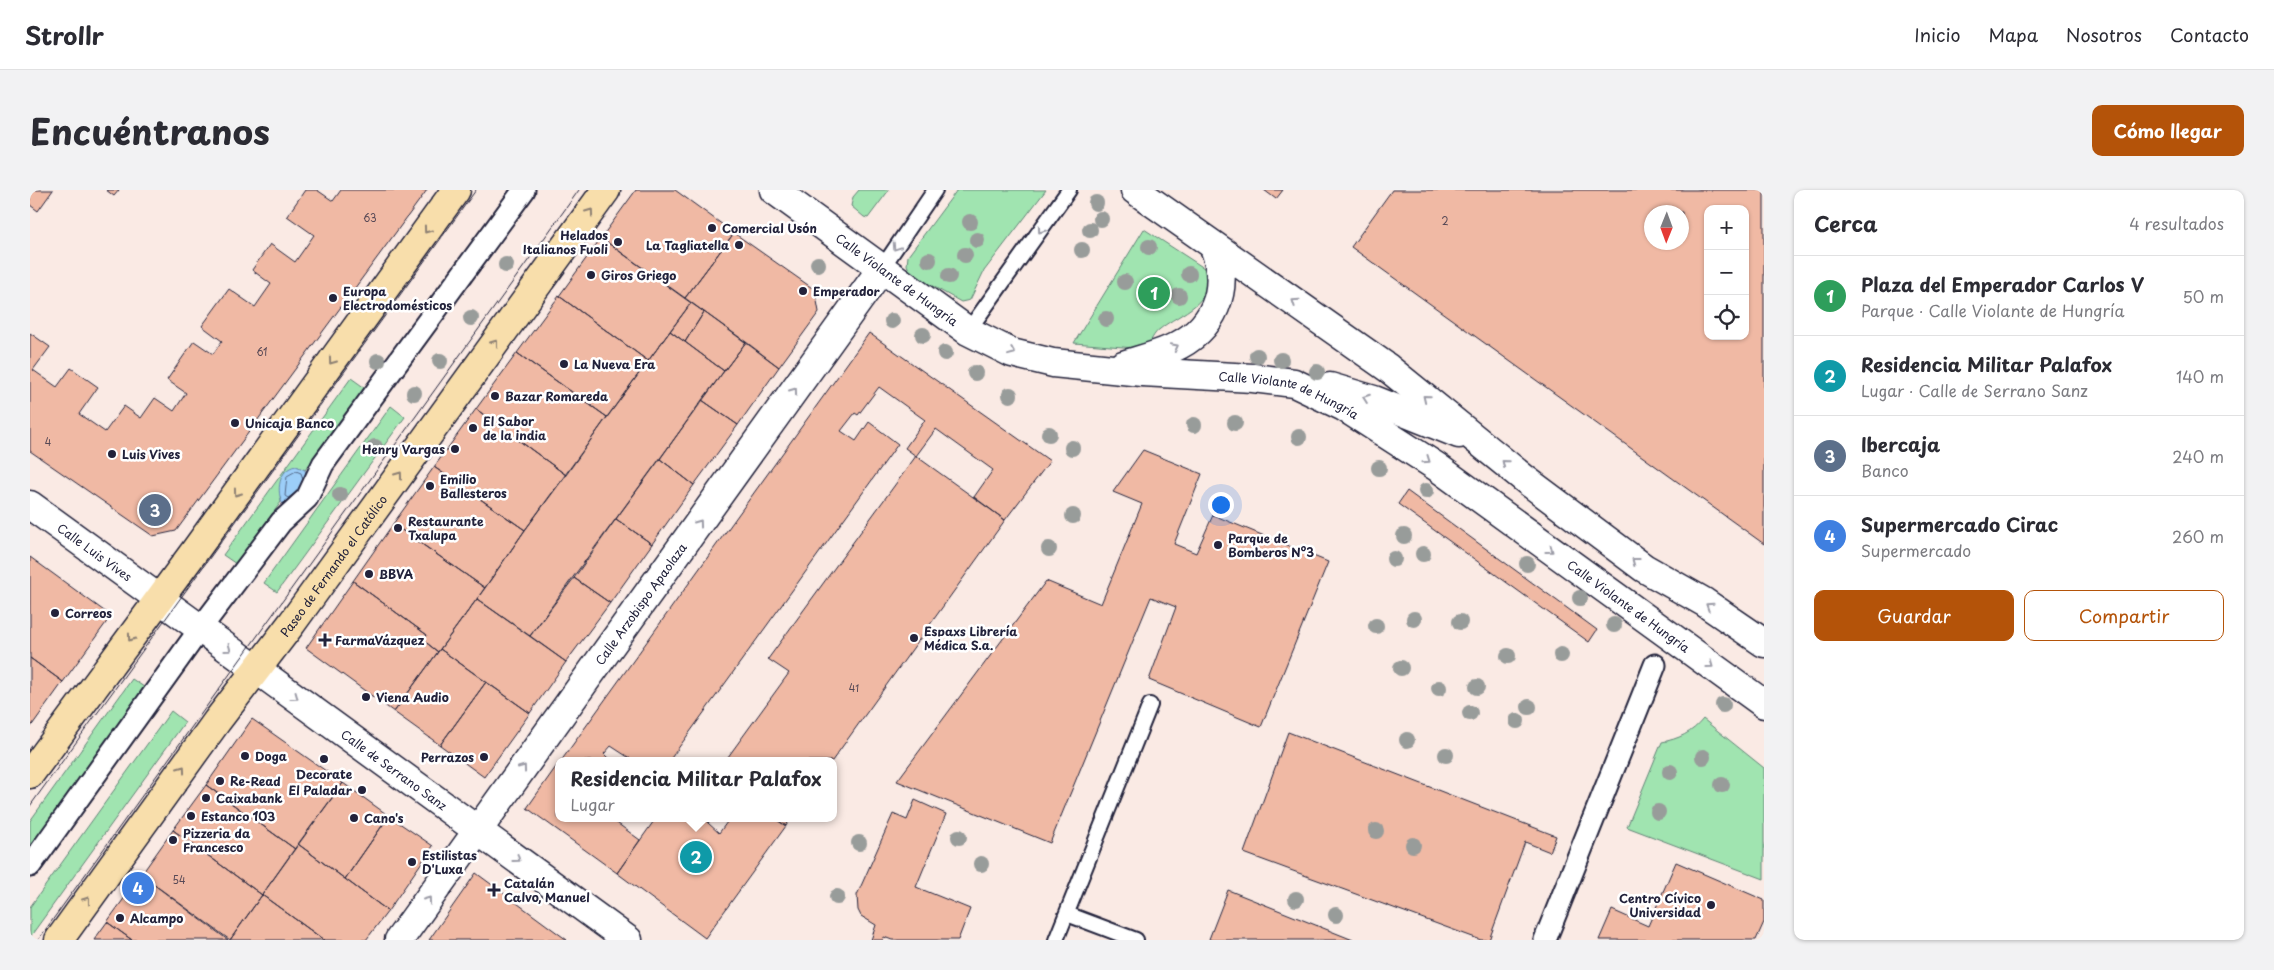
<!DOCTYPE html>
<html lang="es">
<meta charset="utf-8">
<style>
:root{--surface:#fff;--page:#f2f2f3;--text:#2b2b33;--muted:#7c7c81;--line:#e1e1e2;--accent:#b45309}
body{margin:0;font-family:"Playpen Sans",sans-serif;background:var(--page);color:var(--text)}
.controls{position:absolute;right:15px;top:15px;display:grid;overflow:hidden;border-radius:10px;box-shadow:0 1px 4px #0004}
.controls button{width:45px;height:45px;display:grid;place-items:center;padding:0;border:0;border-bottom:1px solid var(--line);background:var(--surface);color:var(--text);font:25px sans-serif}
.compass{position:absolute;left:1614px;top:15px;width:45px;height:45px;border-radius:50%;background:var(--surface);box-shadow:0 1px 4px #0004;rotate:181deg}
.you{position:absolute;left:1190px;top:314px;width:18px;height:18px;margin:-12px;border:4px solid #fff;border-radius:50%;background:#1a73e8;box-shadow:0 0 0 8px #1a73e833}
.badge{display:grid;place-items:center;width:32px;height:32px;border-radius:50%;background:var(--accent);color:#fff;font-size:16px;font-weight:700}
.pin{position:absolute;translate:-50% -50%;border:2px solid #fff;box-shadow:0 1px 5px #0006}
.popup{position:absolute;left:525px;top:567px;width:282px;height:65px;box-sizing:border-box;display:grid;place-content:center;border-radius:10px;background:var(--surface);filter:drop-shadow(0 1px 4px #0005);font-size:16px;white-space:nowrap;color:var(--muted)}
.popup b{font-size:19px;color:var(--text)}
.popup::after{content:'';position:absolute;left:50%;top:100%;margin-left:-10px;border:10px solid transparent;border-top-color:var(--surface)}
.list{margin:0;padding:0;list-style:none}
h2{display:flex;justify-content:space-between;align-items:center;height:65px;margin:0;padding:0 20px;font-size:21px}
h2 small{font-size:16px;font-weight:400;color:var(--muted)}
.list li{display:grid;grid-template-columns:32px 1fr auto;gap:15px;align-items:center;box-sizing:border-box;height:80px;padding:0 20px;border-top:1px solid var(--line)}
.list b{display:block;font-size:19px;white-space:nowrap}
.list p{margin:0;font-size:16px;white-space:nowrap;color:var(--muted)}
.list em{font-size:16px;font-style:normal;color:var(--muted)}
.actions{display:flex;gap:10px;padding:15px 20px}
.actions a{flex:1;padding:11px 0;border:1px solid var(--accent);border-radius:10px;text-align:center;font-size:18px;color:var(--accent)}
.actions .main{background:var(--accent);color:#fff}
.icon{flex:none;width:28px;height:28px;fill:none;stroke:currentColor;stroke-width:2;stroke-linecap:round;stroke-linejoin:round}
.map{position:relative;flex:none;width:1734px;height:750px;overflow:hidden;border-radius:10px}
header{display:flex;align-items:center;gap:30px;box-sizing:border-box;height:70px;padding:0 25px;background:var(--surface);border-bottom:1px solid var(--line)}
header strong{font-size:24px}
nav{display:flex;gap:28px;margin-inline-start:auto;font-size:18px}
.intro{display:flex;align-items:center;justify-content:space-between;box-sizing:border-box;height:120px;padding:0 30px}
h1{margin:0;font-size:35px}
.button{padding:12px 22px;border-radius:10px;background:var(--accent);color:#fff;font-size:18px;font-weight:700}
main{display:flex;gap:30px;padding:0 30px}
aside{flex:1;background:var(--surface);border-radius:10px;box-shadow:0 1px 4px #0004}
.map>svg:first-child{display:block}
.green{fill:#a0e4b0;stroke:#618376}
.water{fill:#9ccef8;stroke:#6b89ac}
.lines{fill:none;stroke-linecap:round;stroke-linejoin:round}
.shore{stroke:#536787;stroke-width:1}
.building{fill:#f0b9a4;stroke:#22223b;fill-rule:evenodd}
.service-casing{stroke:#22223b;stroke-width:18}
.pedestrian-casing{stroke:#22223b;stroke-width:25}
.minor-casing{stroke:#22223b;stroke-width:31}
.secondary-casing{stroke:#22223b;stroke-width:31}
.primary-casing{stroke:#22223b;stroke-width:31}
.service{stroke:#fff;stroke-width:14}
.pedestrian{stroke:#fff;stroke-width:21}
.minor{stroke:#fff;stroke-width:28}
.secondary{stroke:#fff;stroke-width:28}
.primary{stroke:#f8deab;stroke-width:28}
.tram{stroke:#22223b;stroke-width:1}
.tree{fill:#989c9a}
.oneway{stroke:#8d8073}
.oneway2{stroke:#9c9ca7}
.poi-dot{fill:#22223b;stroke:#fff;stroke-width:2}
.labels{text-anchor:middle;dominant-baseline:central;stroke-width:5;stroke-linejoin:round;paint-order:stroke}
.number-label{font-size:10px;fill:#564855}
.poi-label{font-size:12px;font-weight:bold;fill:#22223b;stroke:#fff;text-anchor:start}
.street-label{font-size:12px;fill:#22223b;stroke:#fff}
</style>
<header>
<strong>Strollr</strong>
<nav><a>Inicio</a><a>Mapa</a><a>Nosotros</a><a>Contacto</a></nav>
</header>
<div class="intro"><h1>Encuéntranos</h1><a class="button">Cómo llegar</a></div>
<main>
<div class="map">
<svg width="1734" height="750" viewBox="0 0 1734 750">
<rect width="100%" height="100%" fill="#faeae4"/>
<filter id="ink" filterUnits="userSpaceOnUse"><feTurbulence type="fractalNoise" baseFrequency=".02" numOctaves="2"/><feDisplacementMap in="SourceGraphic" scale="10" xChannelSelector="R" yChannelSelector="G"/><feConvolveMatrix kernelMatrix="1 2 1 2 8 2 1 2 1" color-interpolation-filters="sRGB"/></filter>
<g filter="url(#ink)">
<!-- green -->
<path class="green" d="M829,0H859L838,28L834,27L821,16L823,7Z
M927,0H1016L954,81L940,110L931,112L881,84L877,75L878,66Z
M1114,39L1174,78C1190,112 1149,123 1130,139C1124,143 1120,152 1117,159L1044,153Z
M321,188L335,198L275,280L266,276L255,281L250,295L251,312L206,374L193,365Z
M361,216L375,227L247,402L234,393Z
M102,489L117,499L0,661V631Z
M141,521L155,532L0,747V717Z
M1673,529L1734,578V689L1597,637L1632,552C1648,549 1662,543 1673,529Z"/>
<!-- water -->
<path class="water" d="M266,276L275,280L278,292L262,311L253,315C246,302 248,279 266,276Z"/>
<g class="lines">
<!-- shore -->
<path class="shore" d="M264,304L258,308L255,306L257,286L266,281L271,283L273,289"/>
</g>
<!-- building -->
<path class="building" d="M0,0H23L8,21L0,15Z
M76,0H89L84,6Z
M275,0H287L303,11L311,0H397L146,341L123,346L0,261V143L20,157L3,180L27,197L41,178L68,197L49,224L75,242L94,216L111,228L125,208L144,221L156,203L137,190L164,151L183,164L192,151L172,136L199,99L225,117L241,94L222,80L240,54L265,72L284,45L257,26Z
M606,0H645L704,43L655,108L571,48Z
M1234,0H1253L1246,9Z
M1362,0H1734V354L1321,57ZM1678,19H1715V146H1678ZM1622,22H1652V52H1622Z
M704,43L785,100L789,122L749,177L655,108Z
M571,48L661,113L618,171L529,106Z
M529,106L618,171L577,227L487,163Z
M661,113L674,122L655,152L640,141Z
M674,122L716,152L694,181L655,152Z
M640,141L694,181L500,446L447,409L495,340Z
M839,143L1020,271L975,330L944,307L963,280L906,239L886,266L875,258L895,230L849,197L828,225L825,223L811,241L826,251L839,232L868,254L639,571H600L601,569L581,556L574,564L578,568L575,571H531Z
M716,152L749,177L708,235L672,210Z
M487,163L577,227L536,285L446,219Z
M672,210L708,235L664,295L630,269Z
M446,219L536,285L495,340L404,277Z
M1113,260L1172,284L1144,354L1166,363L1183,325L1298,372L1231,537L1119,490L1146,417L1121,407L1020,653L867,591L1016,391L1071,414L1112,314L1083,302Z
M886,266L975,330L802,571H695L759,483L738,469Z
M630,269L664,295L622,354L586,329Z
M404,277L495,340L455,398L363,334Z
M1377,301L1567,440L1559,452L1368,314Z
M586,329L622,354L580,413L544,388Z
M363,334L455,398L408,462L393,450L397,445L323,391Z
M0,367L81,426L33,492L0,468Z
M544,388L580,413L536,472L500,446Z
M323,391L397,445L393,450L408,462L364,522L276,458Z
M447,409L536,472L500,523L410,459Z
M410,459L456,492L410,555L364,522Z
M0,468L33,492L0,538Z
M456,492L500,523L454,587L410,555Z
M222,529L313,593L265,659L176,595Z
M1258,542L1526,646L1520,662L1495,652L1459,750H1451L1214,663Z
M528,574V628H580L610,650L587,683L497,618Z
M313,593L359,626L315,689L268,654Z
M176,595L265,659L232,705L143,640Z
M885,610L916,624L886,697L940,719L928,750H862L854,747L853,750H841L846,735L831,726L828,720L827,705L863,624L877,630Z
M359,626L403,656L358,721L315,689Z
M626,628H682L678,633L689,643L700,628H744L756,636L675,748L587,683Z
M744,628H761L756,636Z
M143,640L232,705L200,750L111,685Z
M268,654L358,721L336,750H294L232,705Z
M1646,672L1734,710V732L1726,750H1569L1582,720L1618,736Z
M446,683L537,750H399Z
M111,685L198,750H102L77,732Z
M1198,700L1323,750H1182L1179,749Z
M232,705L294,750H200Z
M77,732L102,750H64Z"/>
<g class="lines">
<!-- service casing -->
<g class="service-casing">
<path id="service" d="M852,78L905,0
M938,141L1039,0
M1037,724L1106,750
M1026,750L1120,515"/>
</g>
<!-- pedestrian casing -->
<g class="pedestrian-casing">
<path id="pedestrian" d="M0,676L170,439L251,332L277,308L293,274L494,0
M1515,750L1625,475"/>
</g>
<!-- minor casing -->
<g class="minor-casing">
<g id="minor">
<path id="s1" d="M226,479L598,750"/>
<path id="s2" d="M369,750L852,78"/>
</g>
</g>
<!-- secondary casing -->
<g class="secondary-casing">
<g id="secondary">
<path id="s3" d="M744,0L938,141L982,163L1023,173L1112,182L1223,188L1264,193L1314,217L1407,277L1734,514"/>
<path d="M1105,0L1358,178L1496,290L1614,378L1674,412L1734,453"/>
<path d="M1093,175C1109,170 1126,166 1141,159C1184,140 1201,100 1184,57"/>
<path d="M1300,197L1344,210L1429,244"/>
<path id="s4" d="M0,315L226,479"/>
</g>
</g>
<!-- primary casing -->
<g class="primary-casing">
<g id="primary">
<path d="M0,584L164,362L426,0"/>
<path id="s5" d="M29,750L187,531L262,433L576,0"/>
</g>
</g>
<!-- service -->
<use href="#service" class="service"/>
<!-- pedestrian -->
<use href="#pedestrian" class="pedestrian"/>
<!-- minor -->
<use href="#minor" class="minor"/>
<!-- secondary -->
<use href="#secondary" class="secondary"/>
<!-- primary -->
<use href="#primary" class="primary"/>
<!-- tram -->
<path class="tram" d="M0,616L446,0
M8,750L549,0"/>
</g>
<!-- trees -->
<g class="tree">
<circle cx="1066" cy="13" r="8"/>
<circle cx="1071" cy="29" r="8"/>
<circle cx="940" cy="32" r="8"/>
<circle cx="1060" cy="40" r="8"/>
<circle cx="947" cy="50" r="8"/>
<circle cx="1119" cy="57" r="8"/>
<circle cx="1052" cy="60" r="8"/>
<circle cx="935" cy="65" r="8"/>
<circle cx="899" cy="70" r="8"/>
<circle cx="788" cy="74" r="8"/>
<circle cx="476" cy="75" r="8"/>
<circle cx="1159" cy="84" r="8"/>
<circle cx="919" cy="86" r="8"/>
<circle cx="1095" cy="92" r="8"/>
<circle cx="1149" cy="106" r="8"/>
<circle cx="441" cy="128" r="8"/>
<circle cx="1076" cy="129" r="8"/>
<circle cx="862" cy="131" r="8"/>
<circle cx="893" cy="145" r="8"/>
<circle cx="915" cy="163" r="8"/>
<circle cx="1227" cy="166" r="8"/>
<circle cx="1251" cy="170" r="8"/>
<circle cx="348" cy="171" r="8"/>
<circle cx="410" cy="171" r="8"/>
<circle cx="1287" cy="182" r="8"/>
<circle cx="945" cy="183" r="8"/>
<circle cx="384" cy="203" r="8"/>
<circle cx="980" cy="205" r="8"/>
<circle cx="1205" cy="233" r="8"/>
<circle cx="1164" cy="235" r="8"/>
<circle cx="1019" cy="244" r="8"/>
<circle cx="1269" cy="247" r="8"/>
<circle cx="345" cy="257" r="8"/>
<circle cx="1042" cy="258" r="8"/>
<circle cx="1349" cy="278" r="8"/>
<circle cx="1396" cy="301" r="8"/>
<circle cx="310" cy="305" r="8"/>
<circle cx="1043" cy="326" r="8"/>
<circle cx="1374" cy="346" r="8"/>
<circle cx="1019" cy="359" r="8"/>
<circle cx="1393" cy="364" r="8"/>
<circle cx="1364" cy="369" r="8"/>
<circle cx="1497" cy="374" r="8"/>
<circle cx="1550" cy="408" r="8"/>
<circle cx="1384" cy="429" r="8"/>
<circle cx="1430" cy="432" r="8"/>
<circle cx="1584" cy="435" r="8"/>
<circle cx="1346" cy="436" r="8"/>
<circle cx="1531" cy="465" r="8"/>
<circle cx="1478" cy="466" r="8"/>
<circle cx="1371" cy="478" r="8"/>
<circle cx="1447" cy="497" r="8"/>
<circle cx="1409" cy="498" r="8"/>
<circle cx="1693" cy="515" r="8"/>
<circle cx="1499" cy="517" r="8"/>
<circle cx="1440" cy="523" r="8"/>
<circle cx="1487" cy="531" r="8"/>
<circle cx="1377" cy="550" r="8"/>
<circle cx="1416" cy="565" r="8"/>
<circle cx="1673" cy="567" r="8"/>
<circle cx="1640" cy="582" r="8"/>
<circle cx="1692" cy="595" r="8"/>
<circle cx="1628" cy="622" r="8"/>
<circle cx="1346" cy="641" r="8"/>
<circle cx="929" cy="647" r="8"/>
<circle cx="829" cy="653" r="8"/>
<circle cx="1383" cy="655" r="8"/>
<circle cx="951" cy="674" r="8"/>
<circle cx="807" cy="707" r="8"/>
<circle cx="1266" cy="709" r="8"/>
<circle cx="1306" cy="725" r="8"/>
</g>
<!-- one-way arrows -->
<defs><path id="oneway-chevron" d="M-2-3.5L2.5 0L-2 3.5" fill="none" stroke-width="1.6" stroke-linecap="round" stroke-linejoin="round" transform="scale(1.25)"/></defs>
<g class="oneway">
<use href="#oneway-chevron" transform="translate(560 22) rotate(-54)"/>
<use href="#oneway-chevron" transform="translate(397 40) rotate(126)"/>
<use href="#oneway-chevron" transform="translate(465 153) rotate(-54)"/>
<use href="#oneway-chevron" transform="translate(302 171) rotate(126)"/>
<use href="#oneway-chevron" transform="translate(369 285) rotate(-54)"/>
<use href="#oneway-chevron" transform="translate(207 303) rotate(126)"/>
<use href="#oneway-chevron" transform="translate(101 448) rotate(126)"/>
<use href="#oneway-chevron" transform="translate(152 579) rotate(-54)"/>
<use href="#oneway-chevron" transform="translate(57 710) rotate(-54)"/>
</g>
<g class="oneway2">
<use href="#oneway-chevron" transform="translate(1011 40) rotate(126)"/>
<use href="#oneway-chevron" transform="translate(866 57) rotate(124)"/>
<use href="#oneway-chevron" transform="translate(1265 112) rotate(-146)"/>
<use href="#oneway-chevron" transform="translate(1145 157) rotate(-27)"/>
<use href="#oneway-chevron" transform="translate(982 162) rotate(22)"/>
<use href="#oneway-chevron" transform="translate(764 201) rotate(-54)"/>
<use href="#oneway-chevron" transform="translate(1336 208) rotate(-160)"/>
<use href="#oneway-chevron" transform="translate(1396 208) rotate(-141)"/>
<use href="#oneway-chevron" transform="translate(1397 270) rotate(35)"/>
<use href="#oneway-chevron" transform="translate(1475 273) rotate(-141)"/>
<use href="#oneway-chevron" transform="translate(669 333) rotate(-54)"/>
<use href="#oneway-chevron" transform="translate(1520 360) rotate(36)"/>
<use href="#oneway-chevron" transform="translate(1605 371) rotate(-143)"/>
<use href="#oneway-chevron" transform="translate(1679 416) rotate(-147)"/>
<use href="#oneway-chevron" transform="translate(198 459) rotate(36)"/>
<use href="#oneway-chevron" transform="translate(1680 475) rotate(36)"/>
<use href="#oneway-chevron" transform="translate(265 507) rotate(36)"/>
<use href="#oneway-chevron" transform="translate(493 578) rotate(-54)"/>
<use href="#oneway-chevron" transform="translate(487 669) rotate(36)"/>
<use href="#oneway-chevron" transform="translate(398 710) rotate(-54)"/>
</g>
</g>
<!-- markers -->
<g class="poi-dot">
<circle cx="682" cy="38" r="5"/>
<circle cx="588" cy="52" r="5"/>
<circle cx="709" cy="55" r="5"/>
<circle cx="561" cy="85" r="5"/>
<circle cx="773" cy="101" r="5"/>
<circle cx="303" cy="108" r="5"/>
<circle cx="534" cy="174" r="5"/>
<circle cx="465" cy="206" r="5"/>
<circle cx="205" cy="233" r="5"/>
<circle cx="443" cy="238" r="5"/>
<circle cx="425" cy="259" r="5"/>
<circle cx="82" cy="264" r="5"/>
<circle cx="400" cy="296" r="5"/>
<circle cx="368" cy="338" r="5"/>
<circle cx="1188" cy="355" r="5"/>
<circle cx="339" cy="384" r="5"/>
<circle cx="25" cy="423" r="5"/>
<circle cx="884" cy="448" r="5"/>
<path d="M292.5 442.5h5v5h5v5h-5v5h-5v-5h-5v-5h5z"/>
<circle cx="336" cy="507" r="5"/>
<circle cx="215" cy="566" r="5"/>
<circle cx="454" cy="567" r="5"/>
<circle cx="294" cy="569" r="5"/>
<circle cx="190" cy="591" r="5"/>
<circle cx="332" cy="600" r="5"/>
<circle cx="176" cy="608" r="5"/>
<circle cx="161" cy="626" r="5"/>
<circle cx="324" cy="628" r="5"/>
<circle cx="143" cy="650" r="5"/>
<circle cx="382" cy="672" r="5"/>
<path d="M461.5 692.5h5v5h5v5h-5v5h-5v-5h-5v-5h5z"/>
<circle cx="1681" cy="715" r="5"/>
<circle cx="90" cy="728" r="5"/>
</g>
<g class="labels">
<!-- number labels -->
<g class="number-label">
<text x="340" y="27">63</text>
<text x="1415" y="30">2</text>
<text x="232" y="161">61</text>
<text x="18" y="251">4</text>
<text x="824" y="497">41</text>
<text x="149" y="689">54</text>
</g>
<!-- poi labels -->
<g class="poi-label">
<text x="692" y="38">Comercial Usón</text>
<text x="578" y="45" text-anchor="end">Helados<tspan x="578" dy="14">Italianos Fuoli</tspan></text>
<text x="699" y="55" text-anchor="end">La Tagliatella</text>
<text x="571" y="85">Giros Griego</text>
<text x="313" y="101">Europa<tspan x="313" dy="14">Electrodomésticos</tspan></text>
<text x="783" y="101">Emperador</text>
<text x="544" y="174">La Nueva Era</text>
<text x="475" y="206">Bazar Romareda</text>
<text x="453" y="231">El Sabor<tspan x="453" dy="14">de la india</tspan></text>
<text x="215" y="233">Unicaja Banco</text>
<text x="415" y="259" text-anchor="end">Henry Vargas</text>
<text x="92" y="264">Luis Vives</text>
<text x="410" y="289">Emilio<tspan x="410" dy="14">Ballesteros</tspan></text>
<text x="378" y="331">Restaurante<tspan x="378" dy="14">Txalupa</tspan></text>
<text x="1198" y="348">Parque de<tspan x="1198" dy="14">Bomberos Nº3</tspan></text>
<text x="349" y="384">BBVA</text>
<text x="35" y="423">Correos</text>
<text x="894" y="441">Espaxs Librería<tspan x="894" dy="14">Médica S.a.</tspan></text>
<text x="305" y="450">FarmaVázquez</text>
<text x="346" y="507">Viena Audio</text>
<text x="225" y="566">Doga</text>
<text x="444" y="567" text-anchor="end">Perrazos</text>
<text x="294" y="584" text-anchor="middle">Decorate</text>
<text x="200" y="591">Re-Read</text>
<text x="322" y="600" text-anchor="end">El Paladar</text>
<text x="186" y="608">Caixabank</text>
<text x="171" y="626">Estanco 103</text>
<text x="334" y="628">Cano's</text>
<text x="153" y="643">Pizzeria da<tspan x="153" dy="14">Francesco</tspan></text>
<text x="392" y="665">Estilistas<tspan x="392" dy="14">D'Luxa</tspan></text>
<text x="474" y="693">Catalán<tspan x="474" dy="14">Calvo, Manuel</tspan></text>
<text x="1671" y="708" text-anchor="end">Centro Cívico<tspan x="1671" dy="14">Universidad</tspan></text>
<text x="100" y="728">Alcampo</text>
</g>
<!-- street labels -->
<g class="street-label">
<text stroke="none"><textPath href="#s3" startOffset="152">Calle Violante de Hungría</textPath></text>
<text stroke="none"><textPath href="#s3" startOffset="571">Calle Violante de Hungría</textPath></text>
<text stroke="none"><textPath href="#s4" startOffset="80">Calle Luis Vives</textPath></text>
<text stroke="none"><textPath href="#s5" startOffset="464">Paseo de Fernando el Católico</textPath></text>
<text stroke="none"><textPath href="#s2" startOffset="414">Calle Arzobispo Apaolaza</textPath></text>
<text stroke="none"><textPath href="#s3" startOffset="976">Calle Violante de Hungría</textPath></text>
<text stroke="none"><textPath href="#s1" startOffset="171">Calle de Serrano Sanz</textPath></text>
</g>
</g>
</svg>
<div class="controls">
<button>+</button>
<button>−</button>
<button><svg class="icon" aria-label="locate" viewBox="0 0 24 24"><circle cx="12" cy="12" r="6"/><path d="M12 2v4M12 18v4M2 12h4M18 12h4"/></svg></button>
</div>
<svg class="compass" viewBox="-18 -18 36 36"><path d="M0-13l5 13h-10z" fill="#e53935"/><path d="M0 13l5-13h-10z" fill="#7c7c81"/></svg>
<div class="you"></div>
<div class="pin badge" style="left:1124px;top:103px;background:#2e9e5b">1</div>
<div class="pin badge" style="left:666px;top:667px;background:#0f9aa8">2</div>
<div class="popup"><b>Residencia Militar Palafox</b>Lugar</div>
<div class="pin badge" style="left:125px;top:320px;background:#5c6f8a">3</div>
<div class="pin badge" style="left:108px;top:698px;background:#3f7fe0">4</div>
</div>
<aside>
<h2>Cerca<small>4 resultados</small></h2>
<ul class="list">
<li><span class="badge" style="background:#2e9e5b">1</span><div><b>Plaza del Emperador Carlos V</b><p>Parque · Calle Violante de Hungría</p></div><em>50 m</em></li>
<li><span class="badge" style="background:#0f9aa8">2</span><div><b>Residencia Militar Palafox</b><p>Lugar · Calle de Serrano Sanz</p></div><em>140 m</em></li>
<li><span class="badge" style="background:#5c6f8a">3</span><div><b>Ibercaja</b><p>Banco</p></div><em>240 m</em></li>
<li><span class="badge" style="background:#3f7fe0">4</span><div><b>Supermercado Cirac</b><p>Supermercado</p></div><em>260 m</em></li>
</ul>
<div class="actions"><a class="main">Guardar</a><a>Compartir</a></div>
</aside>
</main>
